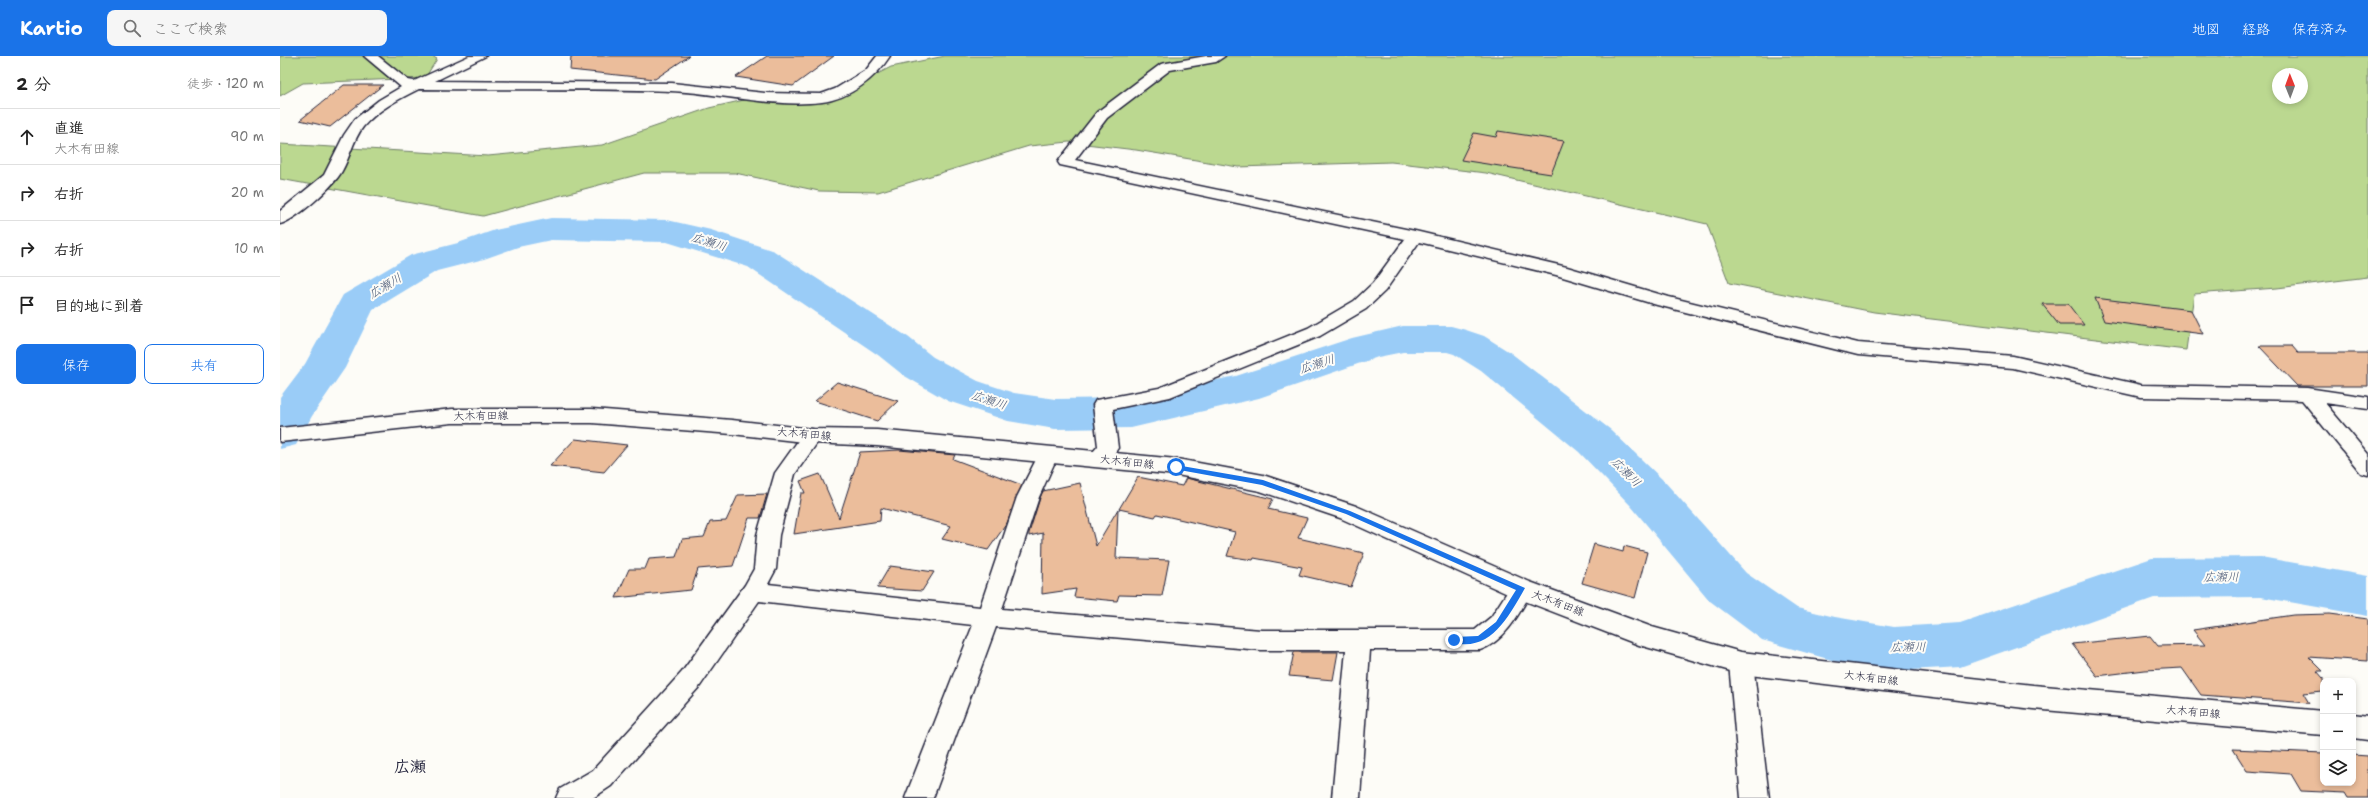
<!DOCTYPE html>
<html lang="ja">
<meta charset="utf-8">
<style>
:root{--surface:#fff;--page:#f6f6f6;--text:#222;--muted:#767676;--line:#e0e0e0;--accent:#1a73e8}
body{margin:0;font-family:"Shantell Sans","Klee One",sans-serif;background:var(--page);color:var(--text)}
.controls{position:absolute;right:12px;bottom:12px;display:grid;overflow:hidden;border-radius:8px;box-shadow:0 2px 6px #0003}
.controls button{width:36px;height:36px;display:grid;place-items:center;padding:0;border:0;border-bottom:1px solid var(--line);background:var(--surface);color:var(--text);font:20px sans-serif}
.compass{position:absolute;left:1992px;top:12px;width:36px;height:36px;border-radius:50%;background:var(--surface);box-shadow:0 2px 6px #0003;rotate:359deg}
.stop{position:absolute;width:12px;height:12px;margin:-9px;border:3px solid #1a73e8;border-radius:50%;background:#fff}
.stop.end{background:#1a73e8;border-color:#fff;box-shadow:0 1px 4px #0008}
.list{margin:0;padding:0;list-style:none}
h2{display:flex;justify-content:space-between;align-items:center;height:52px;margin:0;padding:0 16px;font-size:17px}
h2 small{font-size:13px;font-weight:400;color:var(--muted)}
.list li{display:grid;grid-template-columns:26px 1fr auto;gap:12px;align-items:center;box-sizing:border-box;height:56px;padding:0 16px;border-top:1px solid var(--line)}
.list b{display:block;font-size:15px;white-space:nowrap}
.list p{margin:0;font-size:13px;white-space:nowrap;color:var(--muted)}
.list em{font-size:13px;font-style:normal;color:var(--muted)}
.actions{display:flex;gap:8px;padding:12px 16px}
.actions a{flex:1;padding:9px 0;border:1px solid var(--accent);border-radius:8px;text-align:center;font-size:14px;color:var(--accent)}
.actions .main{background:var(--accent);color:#fff}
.icon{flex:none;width:22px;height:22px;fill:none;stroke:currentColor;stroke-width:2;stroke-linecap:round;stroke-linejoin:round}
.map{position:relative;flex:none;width:2088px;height:742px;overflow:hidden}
header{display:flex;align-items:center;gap:24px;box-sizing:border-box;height:56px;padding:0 20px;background:var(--accent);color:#fff}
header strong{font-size:19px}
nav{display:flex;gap:22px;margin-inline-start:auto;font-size:14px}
.search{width:280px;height:36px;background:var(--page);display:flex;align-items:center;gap:10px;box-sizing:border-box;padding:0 14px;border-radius:8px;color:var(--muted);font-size:15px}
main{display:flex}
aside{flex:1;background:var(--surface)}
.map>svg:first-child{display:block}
.green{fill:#bbd890;stroke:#6e7d66;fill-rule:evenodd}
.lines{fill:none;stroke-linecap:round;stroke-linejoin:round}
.river{fill:#9accf7;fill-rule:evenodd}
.building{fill:#ebbd9b;stroke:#22223b}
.minor-casing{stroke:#22223b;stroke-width:3}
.secondary-casing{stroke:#22223b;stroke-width:3}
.minor{fill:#fdfcf7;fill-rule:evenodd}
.secondary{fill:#fdfcf7;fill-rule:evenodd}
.route{fill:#1a73e8}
.labels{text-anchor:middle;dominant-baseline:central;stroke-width:4;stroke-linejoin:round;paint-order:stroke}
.street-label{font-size:11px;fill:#22223b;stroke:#fdfcf7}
.water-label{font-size:12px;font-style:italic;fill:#465573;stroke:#fdfcf7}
.near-quarter-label{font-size:16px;font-weight:bold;fill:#22223b;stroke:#fdfcf7}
</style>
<header>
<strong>Kartio</strong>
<div class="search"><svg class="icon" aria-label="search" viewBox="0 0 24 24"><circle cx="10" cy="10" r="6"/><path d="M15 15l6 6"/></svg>ここで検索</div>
<nav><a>地図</a><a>経路</a><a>保存済み</a></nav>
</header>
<main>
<aside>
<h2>2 分<small>徒歩 · 120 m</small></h2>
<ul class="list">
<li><svg class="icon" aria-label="ahead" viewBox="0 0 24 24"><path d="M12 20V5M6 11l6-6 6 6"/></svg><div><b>直進</b><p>大木有田線</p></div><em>90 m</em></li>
<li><svg class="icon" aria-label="right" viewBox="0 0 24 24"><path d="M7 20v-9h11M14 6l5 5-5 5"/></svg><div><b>右折</b></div><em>20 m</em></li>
<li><svg class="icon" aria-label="right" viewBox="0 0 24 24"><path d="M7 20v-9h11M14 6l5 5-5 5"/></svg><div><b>右折</b></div><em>10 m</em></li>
<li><svg class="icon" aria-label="arrive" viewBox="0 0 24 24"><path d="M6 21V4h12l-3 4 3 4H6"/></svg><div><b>目的地に到着</b></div></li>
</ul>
<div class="actions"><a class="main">保存</a><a>共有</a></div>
</aside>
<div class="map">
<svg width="2088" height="742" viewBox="0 0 2088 742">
<rect width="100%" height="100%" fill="#fdfcf7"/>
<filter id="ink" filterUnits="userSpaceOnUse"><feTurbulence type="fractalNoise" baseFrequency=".025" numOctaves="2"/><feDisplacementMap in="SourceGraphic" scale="8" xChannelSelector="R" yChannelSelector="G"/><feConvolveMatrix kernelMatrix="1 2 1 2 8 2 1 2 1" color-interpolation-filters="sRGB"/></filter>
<g filter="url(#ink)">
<!-- green -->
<path class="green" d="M0,0H152L157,3L145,22L23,27L0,40Z
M665,0H2088V221L1997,232L1914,238L1906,294L1594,256L1449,227L1427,168L1206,117L1111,106L958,111L856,94L789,86L749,90L598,136L539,135L455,117H364L203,160L0,123V88L208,100L322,89L429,52L464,44L543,46L611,11ZM1998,18H2022V42H1998Z"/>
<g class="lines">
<!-- river -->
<path class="river" d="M271,162L387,164L431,174L494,195L628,281L653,301L698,325L734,337L775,343L851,342L956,320L1072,282L1123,270H1171L1186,274L1204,280L1231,297L1331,374L1385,426L1466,517L1517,552L1555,561L1614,571L1680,567L1872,502L1981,501L2088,520V560L1981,541L1874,542L1680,611L1614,615L1555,605L1482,584L1430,545L1351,450L1299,396L1201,315L1174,298L1167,296H1123L1098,301L979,342L851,372L775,373L728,365L668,345L623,319L598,299L468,211L387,186L271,184L238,191L204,203L157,215L93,254L65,312L32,360L16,389L0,393V341L25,308L63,239L131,199L178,187L215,174Z"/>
</g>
<!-- building -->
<path class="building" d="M291,0H409L375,23L290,14Z
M487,0H554L513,30L456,21Z
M64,29H103L50,71L20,64Z
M1218,75L1284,85L1271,118L1181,104L1194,77L1216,81Z
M1815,242L1911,254L1923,278L1824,265Z
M1762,248H1788L1804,269H1779Z
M1979,290H2012L2018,297H2088V330H2017Z
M557,326L618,345L597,365L535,345Z
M295,383L347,389L324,416L270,410Z
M619,394L675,399L673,403L742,429L727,467L708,494L662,483L671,470L601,452L600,465L514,478L521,437H525L520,425L540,418L559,462L580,396Z
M858,421L902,430L906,422L993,443L988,453L1027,462L1018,482L1084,497L1071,531L1019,519L1022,511L974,502L973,504L947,500L955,476L877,458L875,461L839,453Z
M800,427L816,490L838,453L836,502L889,504L882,540L839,539L837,545L794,541L796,533L762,538L763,477L749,480V477L760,442L763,435Z
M487,438L480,462H469L453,510L418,513L411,534L336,542L349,513H365L369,503L396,501L402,483L424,481L430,466L446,465L458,439Z
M1314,488L1343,496L1344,490L1367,496L1355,542L1302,527Z
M610,510L633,513L654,516L642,535L597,532Z
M2050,558L2088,563V605L2029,601L2043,615H2037L2043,622V635L2023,637L2029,647L1921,639L1902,612L1865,614L1817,620L1792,588L1870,580L1878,590L1925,589L1913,574L2013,559Z
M1014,596H1058L1053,624L1009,620Z
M1953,693L2043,697V727H2073V699L2088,700V742H2068L2065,737L2021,735L2011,718L1967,715Z"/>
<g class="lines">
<!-- minor casing -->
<g class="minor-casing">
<path id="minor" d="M84,0H98L128,24L134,25L189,0H206L155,25L392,27L485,37L541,38L555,33L586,14L597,0H610C596,22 569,43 542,46C492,52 440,37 391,35C307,32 222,34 139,33C119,43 97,54 83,71C73,84 70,101 62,115C54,130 16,164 0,168V155L44,119L64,79L75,63L99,44L121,31Z
M926,0H945L936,6L890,14L827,62L795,104L1135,175L1287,211L1389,241L1578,287L1733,300L1861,329L2027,332L2088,341V353L2045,347L2088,398V419L2081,417L2022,344L1861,341L1733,312L1578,299L1377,249L1276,219L1139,186L1105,235L1086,253L1040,280L890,341L833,353L838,392C831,403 823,412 810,408L807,403L818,390L813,349L816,344L879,332L1028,272L1074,245L1093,227L1125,183L780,109L778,106L780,103L817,56L881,8Z
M532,373L539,375L542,380L515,418L499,479L496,513L488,528L700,551L737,441L761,394L768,392L775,394L778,399L759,441L722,553L981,574H1195L1211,561L1233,527L1241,524L1249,527L1253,533C1240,556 1226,585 1200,594H1090L1080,742H1052L1066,594H981L716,571L653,742H625L693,569L479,545L420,630L331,730L313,742H276L280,733L313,714L402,616L465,529L474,513L477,479L495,417L525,375Z
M1461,597L1470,600L1473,607L1489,742H1461L1449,607L1452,600Z"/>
</g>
<!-- secondary casing -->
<g class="secondary-casing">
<path id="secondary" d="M172,353H312L452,364L532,373L597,374L897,403L983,419L1076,450L1250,526L1372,571L1461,596L1753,629L2043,655V679L1753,653L1461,618L1359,589L1232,540L1060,462L980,435L897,419L597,390L532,387L452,378L312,367H172L0,386V372Z
M2073,658L2088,660V684L2073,682Z"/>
</g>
<!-- minor -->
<use href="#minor" class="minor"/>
<!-- secondary -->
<use href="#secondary" class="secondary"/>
</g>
</g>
<!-- route -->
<path class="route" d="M896,409L983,424L1070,455L1245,532C1229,560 1210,598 1171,586V582L1174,581L1198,580L1216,566L1236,534L1066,458L982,429L894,413V410Z"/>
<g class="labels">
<!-- street labels -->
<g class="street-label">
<text transform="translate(201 360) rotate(-1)">大木有田線</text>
<text transform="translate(524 378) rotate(5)">大木有田線</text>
<text transform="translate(847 406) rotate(6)">大木有田線</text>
<text transform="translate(1278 547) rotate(21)">大木有田線</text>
<text transform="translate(1591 622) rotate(7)">大木有田線</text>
<text transform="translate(1913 656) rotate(5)">大木有田線</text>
</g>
<!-- water labels -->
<g class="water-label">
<text transform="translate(429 186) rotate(17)">広瀬川</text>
<text transform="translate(105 230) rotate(-31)">広瀬川</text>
<text transform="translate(1037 308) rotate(-18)">広瀬川</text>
<text transform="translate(709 344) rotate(18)">広瀬川</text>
<text transform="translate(1346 416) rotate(45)">広瀬川</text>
<text transform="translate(1941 521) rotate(-1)">広瀬川</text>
<text transform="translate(1628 591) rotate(-1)">広瀬川</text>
</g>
<!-- near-quarter labels -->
<g class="near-quarter-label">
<text x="130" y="710">広瀬</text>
</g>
</g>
</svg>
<div class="controls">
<button>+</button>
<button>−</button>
<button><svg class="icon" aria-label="layers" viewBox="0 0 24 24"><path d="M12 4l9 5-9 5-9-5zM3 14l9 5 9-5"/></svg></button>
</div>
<svg class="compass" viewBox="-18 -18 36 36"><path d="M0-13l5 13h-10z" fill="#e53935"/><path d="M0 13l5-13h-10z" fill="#767676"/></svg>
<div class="stop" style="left:896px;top:411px"></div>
<div class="stop end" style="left:1174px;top:584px"></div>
</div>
</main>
